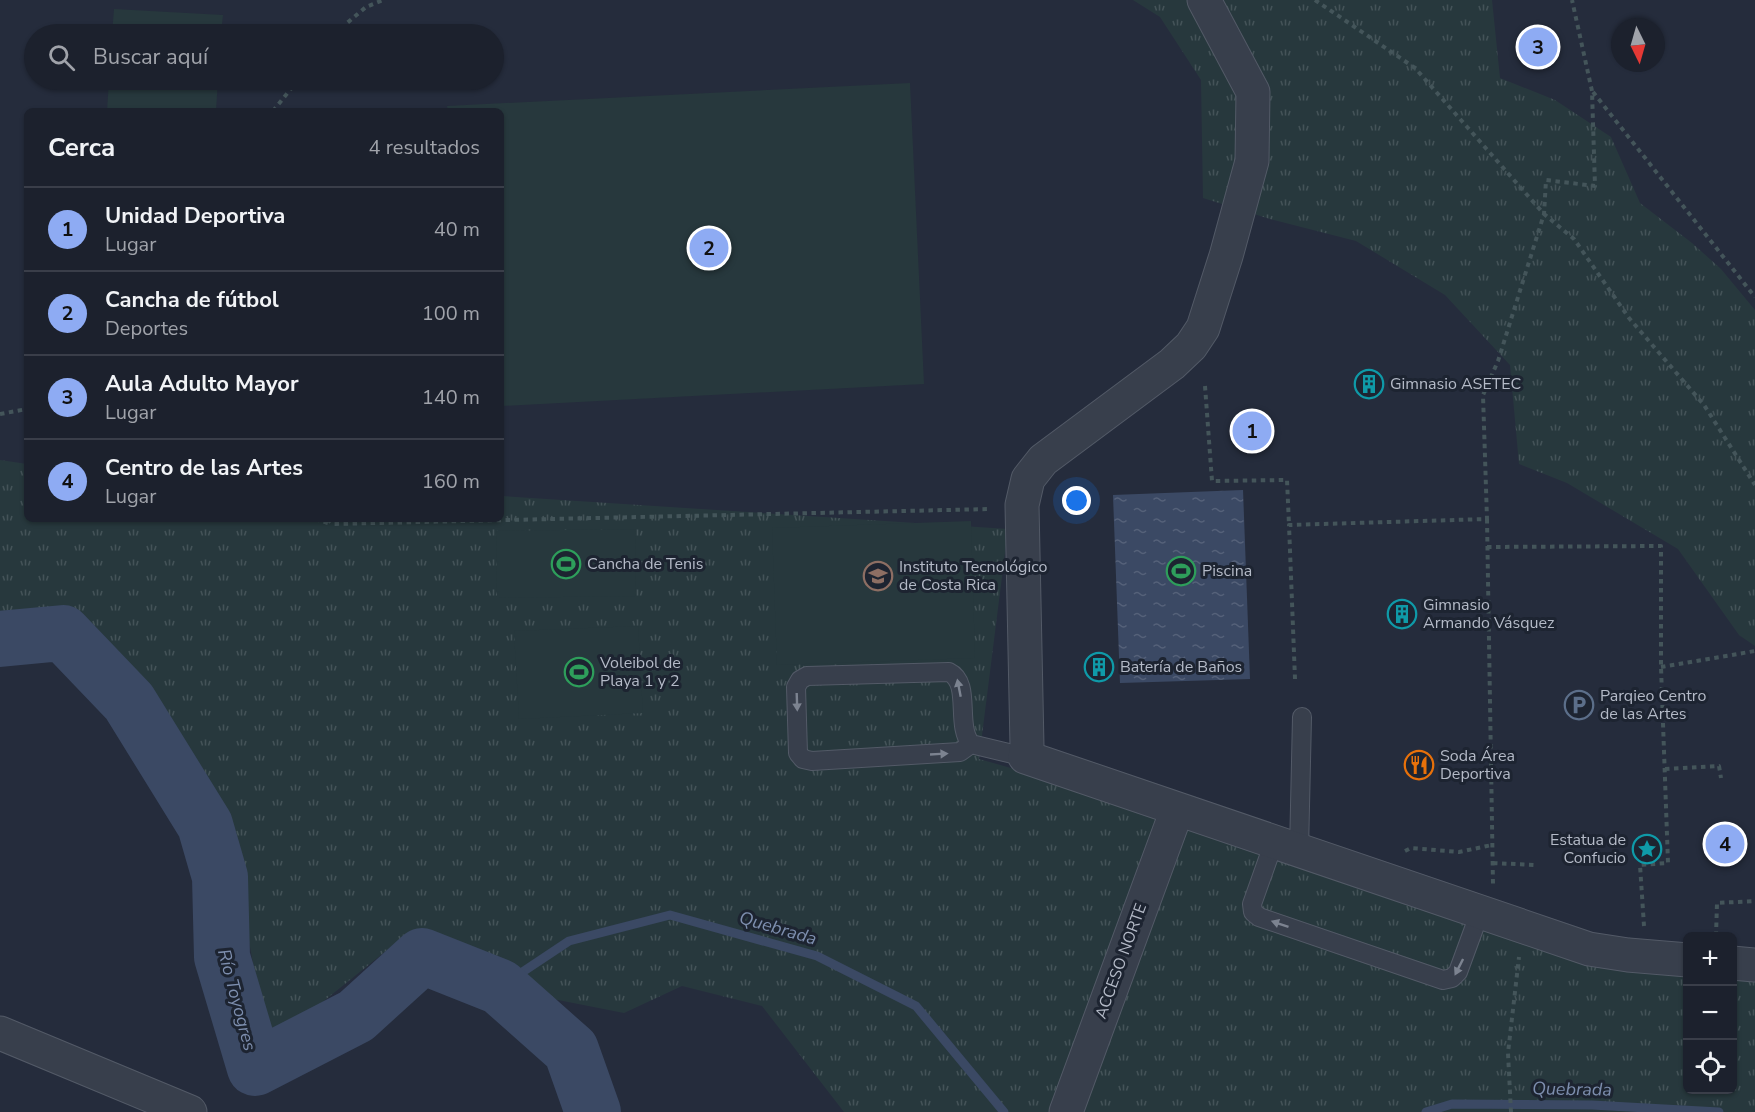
<!DOCTYPE html>
<html lang="es">
<meta charset="utf-8">
<style>
:root{--surface:#1c212d;--page:#292e39;--text:#f1f3f6;--muted:#a0a3aa;--line:#3a3e49;--accent:#8eabf3}
body{margin:0;font-family:"Nunito Sans",sans-serif;background:var(--page);color:var(--text)}
.controls{position:absolute;right:18px;bottom:18px;display:grid;overflow:hidden;border-radius:9px;box-shadow:0 2px 4px #0004}
.controls button{width:54px;height:54px;display:grid;place-items:center;padding:0;border:0;border-bottom:2px solid var(--line);background:var(--surface);color:var(--text);font:30px sans-serif}
.compass{position:absolute;left:1611px;top:18px;width:54px;height:54px;border-radius:50%;background:var(--surface);box-shadow:0 2px 4px #0004;rotate:175deg}
.you{position:absolute;left:1077px;top:501px;width:21px;height:21px;margin:-15px;border:4px solid #fff;border-radius:50%;background:#1a73e8;box-shadow:0 0 0 9px #1a73e833}
.badge{display:grid;place-items:center;width:39px;height:39px;border-radius:50%;background:var(--accent);color:#111;font-size:20px;font-weight:700}
.pin{position:absolute;translate:-50% -50%;border:3px solid #fff;box-shadow:0 2px 6px #0006}
.list{margin:0;padding:0;list-style:none}
h2{display:flex;justify-content:space-between;align-items:center;height:78px;margin:0;padding:0 24px;font-size:26px}
h2 small{font-size:20px;font-weight:400;color:var(--muted)}
.list li{display:grid;grid-template-columns:39px 1fr auto;gap:18px;align-items:center;box-sizing:border-box;height:84px;padding:0 24px;border-top:2px solid var(--line)}
.list b{display:block;font-size:22px;white-space:nowrap}
.list p{margin:0;font-size:20px;white-space:nowrap;color:var(--muted)}
.list em{font-size:20px;font-style:normal;color:var(--muted)}
.icon{flex:none;width:33px;height:33px;fill:none;stroke:currentColor;stroke-width:2;stroke-linecap:round;stroke-linejoin:round}
.map{position:relative;flex:none;width:1755px;height:1112px;overflow:hidden}
.search{position:absolute;background:var(--surface);box-shadow:0 2px 4px #0004;left:24px;top:24px;width:480px;height:66px;display:flex;align-items:center;gap:15px;box-sizing:border-box;padding:0 21px;border-radius:33px;color:var(--muted);font-size:22px}
.panel{position:absolute;background:var(--surface);box-shadow:0 2px 4px #0004;left:24px;top:108px;width:480px;height:414px;border-radius:9px}
.map>svg:first-child{display:block}
.park{fill:url(#park-tufts)}
.pitch{fill:#27383d}
.water{fill:url(#water-ripples)}
.lines{fill:none;stroke-linecap:round;stroke-linejoin:round}
.stream{stroke:#3b4964;stroke-width:9}
.river{stroke:#3b4964;stroke-width:56}
.lane-casing{stroke:#535a67;stroke-width:20}
.street-casing{stroke:#535a67;stroke-width:35}
.path{stroke:#44555a;stroke-width:4;stroke-dasharray:4.5 4.5;stroke-linecap:butt}
.lane{stroke:#383f4c;stroke-width:18}
.street{stroke:#383f4c;stroke-width:33}
.oneway{fill:#7c8390}
.labels{text-anchor:middle;dominant-baseline:central;stroke-width:6;stroke-linejoin:round;paint-order:stroke}
.poi-label{font-size:16px;fill:#b4bac7;stroke:#1d2431;text-anchor:start}
.street-label{font-size:16px;fill:#b4bac7;stroke:#1d2431}
.water-label{font-size:18px;font-style:italic;fill:#7d8eae;stroke:#1d2431}
</style>
<div class="map">
<svg width="1755" height="1112" viewBox="0 0 1755 1112">
<defs>
<pattern id="park-tufts" width="24" height="20" patternUnits="userSpaceOnUse" patternTransform="scale(1.5)"><rect width="24" height="20" fill="#27383d"/><path d="M3 7l-1-3M5 7V3M7 7l1-3M15 17l-1-3M17 17v-4M19 17l1-3" fill="none" stroke="#445358"/></pattern>
<pattern id="water-ripples" width="26" height="14" patternUnits="userSpaceOnUse" patternTransform="scale(1.5)"><rect width="26" height="14" fill="#3b4964"/><path d="M2 4q2-2 4 0t4 0M15 11q2-2 4 0t4 0" fill="none" stroke="#556179"/></pattern>
</defs>
<rect width="100%" height="100%" fill="#252c3c"/>
<!-- park -->
<path class="park" d="M1133,0H1492L1500,78L1555,100L1611,137L1640,203L1692,243L1721,269L1755,310V646L1739,635L1678,549L1567,483L1519,464L1510,365L1445,295L1356,241L1270,219L1203,198L1201,80L1160,17Z
M0,460L27,464V519H501V496L1008,529L979,759L1263,839L1687,966L1688,1090H1732L1733,976L1755,982V1112H844L762,1006L682,986L624,1013L548,998L448,942L402,938L268,1046L225,809L79,623L0,624Z"/>
<!-- pitch -->
<path class="pitch" d="M114,9L223,15L221,34H112Z
M109,80H218L216,111H107Z
M910,83L924,384L501,406V111H448L447,106Z
M971,521L975,658L777,665L772,528Z
M635,529L636,596L497,598L496,531Z
M638,626L643,713L519,719L514,631Z"/>
<!-- water -->
<path class="water" d="M1243,490L1250,679L1120,683L1113,495Z"/>
<g class="lines">
<!-- stream -->
<path class="stream" d="M500,987L569,941L670,915L817,956L916,1006L1004,1112
M1426,1112L1452,1104L1592,1105L1719,1112"/>
<!-- river -->
<path class="river" d="M0,639L63,633L129,702L205,825L220,877L222,957L255,1068L356,1016L422,956L500,987L571,1050L593,1112"/>
<!-- lane casing -->
<g class="lane-casing">
<path id="lane" d="M971,744L960,752L812,761L803,759L798,753L796,687L800,680L807,676L949,672C972,683 955,725 971,744L1025,757
M1274,842L1252,904L1253,912L1259,917L1443,980L1452,978L1458,972L1480,912
M1299,851L1302,717"/>
</g>
<!-- street casing -->
<g class="street-casing">
<path id="street" d="M1204,0L1253,92L1252,161L1226,256L1203,328L1191,346L1172,364L1043,460L1028,479L1022,505L1027,746L1025,757L1589,949L1628,955L1688,960
M1732,963L1755,965
M0,1033L190,1112
M1066,1112L1177,810"/>
</g>
<!-- path -->
<path class="path" d="M1315,0L1415,68L1544,214L1574,239L1629,318L1704,405L1755,485
M334,34L366,7L383,0
M1593,92L1755,297
M273,111L298,80
M1205,386L1212,481L1287,480L1289,525
M0,414L27,409
M315,519L331,524
M328,519L332,524L991,509
M1487,519L1493,884
M1487,547L1661,546V667L1668,863L1640,865L1644,926
M1661,667L1755,651
M1295,679L1289,525L1487,519L1483,395L1498,361L1544,214L1546,180L1595,186L1592,91L1572,0
M1665,769L1719,766L1721,778
M1405,851L1411,848L1459,852L1492,845
M1493,863L1535,865
M1716,936L1717,903L1755,901
M1511,1112L1508,1053L1519,957"/>
<!-- lane -->
<use href="#lane" class="lane"/>
<!-- street -->
<use href="#street" class="street"/>
</g>
<!-- one-way arrows -->
<defs><path id="oneway-solid" d="M-6-.8H1V-3.2L6.5 0L1 3.2V.8H-6Z" transform="scale(1.5)"/></defs>
<g class="oneway">
<use href="#oneway-solid" transform="translate(959 688) rotate(-101)"/>
<use href="#oneway-solid" transform="translate(797 702) rotate(88)"/>
<use href="#oneway-solid" transform="translate(939 754) rotate(-3)"/>
<use href="#oneway-solid" transform="translate(1280 924) rotate(-161)"/>
<use href="#oneway-solid" transform="translate(1459 967) rotate(117)"/>
</g>
<!-- icons -->
<defs>
<g id="building-ring" transform="scale(1.5)"><circle r="9.5" fill="#1d2431" stroke="#0f9aa8" stroke-width="1.5"/><path d="M-4-6H4V6H1V3H-1V6H-4ZM-2.5-4.3h1.7v1.8h-1.7ZM.8-4.3h1.7v1.8H.8ZM-2.5-1h1.7V.8h-1.7ZM.8-1h1.7V.8H.8Z" fill="#0f9aa8"/></g>
<g id="stadium-ring" transform="scale(1.5)"><circle r="9.5" fill="#1d2431" stroke="#2e9e5b" stroke-width="1.5"/><path d="M0-5a6.5 5 0 1 0 0 10a6.5 5 0 1 0 0-10ZM-3.5-1.8h7v3.6h-7Z" fill="#2e9e5b"/></g>
<g id="university-ring" transform="scale(1.5)"><circle r="9.5" fill="#1d2431" stroke="#8d6e63" stroke-width="1.5"/><path d="M0-5L7-2L0 1L-7-2ZM-4 1L0 2.5L4 1V4Q0 6-4 4Z" fill="#8d6e63"/></g>
<g id="parking-ring" transform="scale(1.5)"><circle r="9.5" fill="#1d2431" stroke="#5c6f8a" stroke-width="1.5"/><path d="M-3.5-5.5H1a3.5 3.5 0 0 1 0 7H-1V5.5H-3.5ZM-1-3.4V-.6H.8a1.4 1.4 0 0 0 0-2.8Z" fill="#5c6f8a"/></g>
<g id="restaurant-ring" transform="scale(1.5)"><circle r="9.5" fill="#1d2431" stroke="#e8710a" stroke-width="1.5"/><path d="M-5-6h1v4h1v-4h1v4h1v-4h1v5L-1.5 .5V6h-2V.5L-5-1ZM5-6V6H3V1.5H1.5Q1.5-4 5-6Z" fill="#e8710a"/></g>
<g id="sight-ring" transform="scale(1.5)"><circle r="9.5" fill="#1d2431" stroke="#0f9aa8" stroke-width="1.5"/><path d="M0-6L1.8-2.2L6-1.7L2.9 1.2L3.7 5.4L0 3.3L-3.7 5.4L-2.9 1.2L-6-1.7L-1.8-2.2Z" fill="#0f9aa8"/></g>
</defs>
<g fill-rule="evenodd">
<use href="#building-ring" x="1369" y="384"/>
<use href="#stadium-ring" x="566" y="564"/>
<use href="#stadium-ring" x="1181" y="571"/>
<use href="#university-ring" x="878" y="576"/>
<use href="#building-ring" x="1402" y="614"/>
<use href="#building-ring" x="1099" y="667"/>
<use href="#stadium-ring" x="579" y="672"/>
<use href="#parking-ring" x="1579" y="705"/>
<use href="#restaurant-ring" x="1419" y="765"/>
<use href="#sight-ring" x="1647" y="849"/>
</g>
<g class="labels">
<!-- poi labels -->
<g class="poi-label">
<text x="1390" y="384">Gimnasio ASETEC</text>
<text x="587" y="564">Cancha de Tenis</text>
<text x="899" y="567">Instituto Tecnológico<tspan x="899" dy="18">de Costa Rica</tspan></text>
<text x="1202" y="571">Piscina</text>
<text x="1423" y="605">Gimnasio<tspan x="1423" dy="18">Armando Vásquez</tspan></text>
<text x="600" y="663">Voleibol de<tspan x="600" dy="18">Playa 1 y 2</tspan></text>
<text x="1120" y="667">Batería de Baños</text>
<text x="1600" y="696">Parqieo Centro<tspan x="1600" dy="18">de las Artes</tspan></text>
<text x="1440" y="756">Soda Área<tspan x="1440" dy="18">Deportiva</tspan></text>
<text x="1626" y="840" text-anchor="end">Estatua de<tspan x="1626" dy="18">Confucio</tspan></text>
</g>
<!-- street labels -->
<g class="street-label">
<text transform="translate(1121 961) rotate(-70)">ACCESO NORTE</text>
</g>
<!-- water labels -->
<g class="water-label">
<text transform="translate(778 928) rotate(16)">Quebrada</text>
<text transform="translate(237 1000) rotate(75)">Río Toyogres</text>
<text transform="translate(1572 1089) rotate(1)">Quebrada</text>
</g>
</g>
</svg>
<div class="controls">
<button>+</button>
<button>−</button>
<button><svg class="icon" aria-label="locate" viewBox="0 0 24 24"><circle cx="12" cy="12" r="6"/><path d="M12 2v4M12 18v4M2 12h4M18 12h4"/></svg></button>
</div>
<svg class="compass" viewBox="-18 -18 36 36"><path d="M0-13l5 13h-10z" fill="#e53935"/><path d="M0 13l5-13h-10z" fill="#a0a3aa"/></svg>
<div class="you"></div>
<div class="pin badge" style="left:1252px;top:431px">1</div>
<div class="pin badge" style="left:709px;top:248px">2</div>
<div class="pin badge" style="left:1538px;top:47px">3</div>
<div class="pin badge" style="left:1725px;top:844px">4</div>
<div class="search"><svg class="icon" aria-label="search" viewBox="0 0 24 24"><circle cx="10" cy="10" r="6"/><path d="M15 15l6 6"/></svg>Buscar aquí</div>
<section class="panel">
<h2>Cerca<small>4 resultados</small></h2>
<ul class="list">
<li><span class="badge">1</span><div><b>Unidad Deportiva</b><p>Lugar</p></div><em>40 m</em></li>
<li><span class="badge">2</span><div><b>Cancha de fútbol</b><p>Deportes</p></div><em>100 m</em></li>
<li><span class="badge">3</span><div><b>Aula Adulto Mayor</b><p>Lugar</p></div><em>140 m</em></li>
<li><span class="badge">4</span><div><b>Centro de las Artes</b><p>Lugar</p></div><em>160 m</em></li>
</ul>
</section>
</div>
